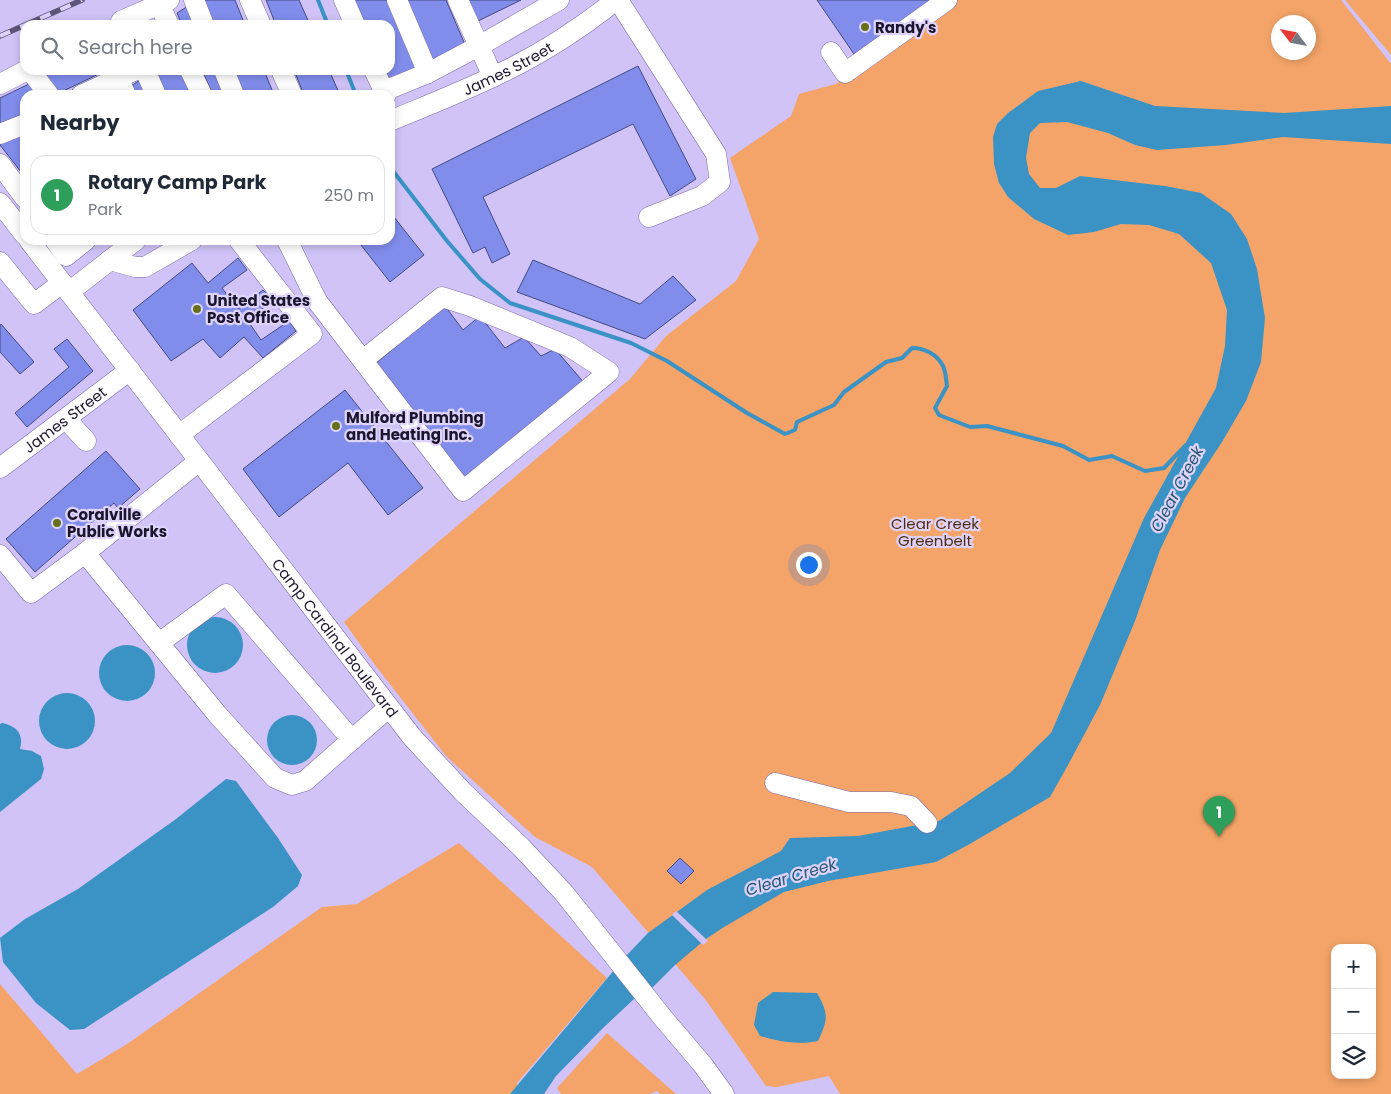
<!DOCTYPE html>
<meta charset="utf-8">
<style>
:root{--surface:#fff;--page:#f6f6f7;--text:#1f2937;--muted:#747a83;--line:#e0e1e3;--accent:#667019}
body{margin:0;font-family:Poppins,sans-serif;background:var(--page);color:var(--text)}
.controls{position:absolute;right:15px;bottom:15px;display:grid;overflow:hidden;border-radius:10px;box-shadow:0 2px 8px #0003}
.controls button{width:45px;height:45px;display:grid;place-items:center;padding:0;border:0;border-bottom:1px solid var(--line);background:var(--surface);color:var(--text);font:25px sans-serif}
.compass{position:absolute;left:1271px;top:15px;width:45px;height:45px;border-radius:50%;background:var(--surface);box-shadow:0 2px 8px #0003;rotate:302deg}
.you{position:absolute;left:808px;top:564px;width:18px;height:18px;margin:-12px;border:4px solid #fff;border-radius:50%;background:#1a73e8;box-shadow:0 0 0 8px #1a73e833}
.badge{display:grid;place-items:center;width:32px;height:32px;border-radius:50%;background:var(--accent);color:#fff;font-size:16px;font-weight:700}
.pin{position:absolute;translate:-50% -41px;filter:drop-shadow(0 1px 2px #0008)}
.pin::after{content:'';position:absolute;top:26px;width:18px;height:15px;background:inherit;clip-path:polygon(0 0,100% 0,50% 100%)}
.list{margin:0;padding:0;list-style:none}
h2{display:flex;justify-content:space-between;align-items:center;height:65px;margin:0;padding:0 20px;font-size:21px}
h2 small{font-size:16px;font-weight:400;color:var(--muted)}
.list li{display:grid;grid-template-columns:32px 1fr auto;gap:15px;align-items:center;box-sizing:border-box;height:80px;margin:0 10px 10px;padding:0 10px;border:1px solid var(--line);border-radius:15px}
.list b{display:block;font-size:19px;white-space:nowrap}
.list p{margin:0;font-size:16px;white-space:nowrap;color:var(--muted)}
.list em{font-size:16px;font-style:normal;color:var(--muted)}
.icon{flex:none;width:28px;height:28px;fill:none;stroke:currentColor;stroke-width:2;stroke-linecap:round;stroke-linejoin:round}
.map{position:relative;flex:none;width:1391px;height:1094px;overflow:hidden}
.search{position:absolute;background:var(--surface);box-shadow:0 2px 8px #0003;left:20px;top:20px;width:375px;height:55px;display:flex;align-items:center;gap:12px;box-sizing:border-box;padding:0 18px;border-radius:15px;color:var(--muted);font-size:19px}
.panel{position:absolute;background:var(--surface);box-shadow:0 2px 8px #0003;left:20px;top:90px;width:375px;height:155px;border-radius:15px}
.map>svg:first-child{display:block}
.green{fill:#f4a468;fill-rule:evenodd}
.water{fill:#3a93c4}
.pier{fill:#d1c3f8}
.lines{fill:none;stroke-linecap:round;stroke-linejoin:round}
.stream{stroke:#3a93c4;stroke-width:4}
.building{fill:#808deb;stroke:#434a82}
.minor-casing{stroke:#7d6ca8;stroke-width:21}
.minor{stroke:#fff;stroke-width:20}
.rail-casing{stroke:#5e5477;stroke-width:5.5}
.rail{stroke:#ddd3fb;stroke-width:4;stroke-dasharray:11;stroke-linecap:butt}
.poi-dot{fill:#667019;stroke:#ddd3fb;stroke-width:2}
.labels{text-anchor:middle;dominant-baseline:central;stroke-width:4.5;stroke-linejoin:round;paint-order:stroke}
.poi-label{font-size:15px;font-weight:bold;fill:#1d152d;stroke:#ddd3fb;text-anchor:start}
.street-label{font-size:15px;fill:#1d152d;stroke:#ddd3fb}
.park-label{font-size:15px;fill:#502c0f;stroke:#ddd3fb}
.water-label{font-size:16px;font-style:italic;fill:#285772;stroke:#ddd3fb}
</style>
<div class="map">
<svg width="1391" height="1094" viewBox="0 0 1391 1094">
<rect width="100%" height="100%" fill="#d1c3f8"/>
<!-- green -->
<path class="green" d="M956,0H1341L1391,64V1094H840L829,1076L777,1087L766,1086L705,999L592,867L535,837L446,756L375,665L344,622L630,379L666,336L736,281L759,239L730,158L791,116L799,94L836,84ZM1278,22H1308V52H1278ZM1335,948H1372V1075H1335Z
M1345,0H1391V55Z
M459,843L607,978L517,1083V1087L510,1094H0V984L77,1074L127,1044L322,907L357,904Z
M607,1033L676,1094H660L657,1091L650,1094H561L557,1088Z"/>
<!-- water -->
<path class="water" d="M1081,81L1155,106L1284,113L1391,106V144L1283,137L1226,145L1157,150L1135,145L1108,133L1067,122L1040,123L1030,133L1026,158L1029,174L1040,188H1056L1080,176L1165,186L1201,193L1231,214L1247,239L1257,269L1265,318L1261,362L1246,401L1222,442L1185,498L1160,550L1135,621L1100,705L1068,765L1050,797L968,845L936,862L828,881L784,892L724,927L706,939L675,965L652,988L635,998L602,1029L556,1076L544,1094H510L626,956L648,933L707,890L781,851L790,838L858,836L939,821L1010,773L1051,733L1144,518L1216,388L1225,346L1227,310L1211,263L1179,234L1149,225L1121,224L1094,232L1068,235L1034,219L1008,197L999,183L994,164L993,137L997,124L1008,113L1038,91Z
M187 645a28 28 0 1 1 56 0a28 28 0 1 1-56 0Z
M99 673a28 28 0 1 1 56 0a28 28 0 1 1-56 0Z
M39 721a28 28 0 1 1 56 0a28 28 0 1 1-56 0Z
M267 740a25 25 0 1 1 50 0a25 25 0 1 1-50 0Z
M2,723C17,726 24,734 20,749L32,751L41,756L44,769L41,779L0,812V724Z
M226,779L236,781L278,838L302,875L298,886L273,907L84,1029L70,1030L36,1003L3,962L0,938L25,919L78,889L176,819Z
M773,992L817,993C829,1014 828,1020 818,1041C798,1045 779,1042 760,1036L754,1025L758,1003Z"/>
<!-- pier -->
<path class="pier" d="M676,911L706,939L708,941L703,945L701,943L672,915Z"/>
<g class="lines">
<!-- stream -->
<path class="stream" d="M318,0L328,25
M346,70L356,95
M390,167L447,241L480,279L510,303L631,343L667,361L747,413L785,434L795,430L797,422L834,405L844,392L886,362L902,358L912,348C924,348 937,354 943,366C946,372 946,380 947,386L935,408L939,415L970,427L987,426L1063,446L1089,460L1112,456L1145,471L1164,468L1186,445"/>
</g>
<!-- building -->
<path class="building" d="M206,0H235L245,25H211L201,2Z
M266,0H299L310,25H276Z
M352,0H389L420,68L388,82L383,70H390V25H363Z
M406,0H446L466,47L434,62Z
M467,0H521L476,22Z
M817,0H933L854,54Z
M188,6L197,25H182L177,13Z
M638,66L696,179L670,196L633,124L483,197L510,254L492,263L485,247L473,253L432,169Z
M51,70H107L55,95L42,75Z
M154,70H182L193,95H165Z
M202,70H216L227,95H213Z
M230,70H264L274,95H241Z
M294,70H329L340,95H304Z
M140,80L147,95H134L131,86Z
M33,82L39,95H25V113L0,124V98Z
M25,133V177L0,145V144Z
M390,212L424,255L390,282L357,240H390Z
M238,258L247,270L222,288L238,309L263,290L273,300L248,321L261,340L289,321L296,331L263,358L244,337L220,358L203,339L171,361L133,310L192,263L208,283Z
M533,260L640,304L673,276L696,300L645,339L517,292Z
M445,306L463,330L480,316L505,348L524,337L541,356L555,349L586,385L464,479L375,364Z
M1,324L34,362L20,374L0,352V326Z
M67,339L93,371L27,427L15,413L69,367L54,349Z
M345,390L423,488L388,515L348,463L279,517L243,469Z
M106,451L140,489L118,508L114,503L35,572L6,539Z
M680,858L694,871L681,884L667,871Z"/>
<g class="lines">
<!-- minor casing -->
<g class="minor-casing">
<g id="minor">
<path d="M194,0L204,25"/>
<path d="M250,0L261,25"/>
<path d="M344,0L355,25"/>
<path d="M397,0L428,73L479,46L493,77"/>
<path d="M458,0L479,46L559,0"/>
<path d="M618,0L716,154L720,182L702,196L649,217"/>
<path d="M159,4L169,25"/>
<path d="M123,25L121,21L169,0"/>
<path d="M831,52L845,73L947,0"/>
<path d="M30,70L49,95"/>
<path d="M145,70L156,95"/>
<path d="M190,70L202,95"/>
<path d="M224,70L234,95"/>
<path d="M281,70L292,95"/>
<path d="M374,70L386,95"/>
<path d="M118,78L126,95"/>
<path d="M0,84L27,70"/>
<path d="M384,91L428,73"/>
<path d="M81,95L136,70"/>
<path id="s1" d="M390,121C426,106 464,91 499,74C541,54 580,29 616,0"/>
<path d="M0,134L25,124"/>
<path d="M0,164L25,198"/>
<path d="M0,203L25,235"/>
<path id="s2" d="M29,240L412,737L463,792L521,847L564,893L663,1018L703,1065L724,1094"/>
<path d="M55,240L66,256L86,240"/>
<path d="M287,240L317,301L463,491L609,372L570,347L470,306L442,297L363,360"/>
<path d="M110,260L135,267H145L192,240"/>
<path d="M0,262L34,304L62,283"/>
<path d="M69,292L136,240"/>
<path d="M66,419L86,441"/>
<path d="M179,435L312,334L239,240"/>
<path d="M199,461L85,553L217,714L275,778L292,785L305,781L388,708"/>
<path id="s3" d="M0,468L130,370"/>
<path d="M0,555L31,593L85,553"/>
<path d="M159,643L226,594L352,740"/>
<path d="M775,783L849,802H891L911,806L927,823"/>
</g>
</g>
<!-- minor -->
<use href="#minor" class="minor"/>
<!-- rail casing -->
<g class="rail-casing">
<path id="rail" d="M0,36L82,0"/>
</g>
<!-- rail -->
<use href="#rail" class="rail"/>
</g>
<!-- markers -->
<g class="poi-dot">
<circle cx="865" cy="27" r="5"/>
<circle cx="197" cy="309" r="5"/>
<circle cx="336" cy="426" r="5"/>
<circle cx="57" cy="523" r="5"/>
</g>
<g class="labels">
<!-- poi labels -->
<g class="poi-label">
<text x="875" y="27">Randy's</text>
<text x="207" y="300">United States<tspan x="207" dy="17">Post Office</tspan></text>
<text x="346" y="417">Mulford Plumbing<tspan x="346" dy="17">and Heating Inc.</tspan></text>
<text x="67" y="514">Coralville<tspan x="67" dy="17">Public Works</tspan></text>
</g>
<!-- street labels -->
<g class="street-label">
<text stroke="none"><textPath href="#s1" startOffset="129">James Street</textPath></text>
<text stroke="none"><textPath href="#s3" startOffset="81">James Street</textPath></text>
<text stroke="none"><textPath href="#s2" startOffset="502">Camp Cardinal Boulevard</textPath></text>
</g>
<!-- park labels -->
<g class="park-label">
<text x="935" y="523">Clear Creek<tspan x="935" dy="17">Greenbelt</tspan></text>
</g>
<!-- water labels -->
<g class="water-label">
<text transform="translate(1177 489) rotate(-62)">Clear Creek</text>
<text transform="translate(791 877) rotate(-17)">Clear Creek</text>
</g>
</g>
</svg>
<div class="controls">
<button>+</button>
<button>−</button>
<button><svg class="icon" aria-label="layers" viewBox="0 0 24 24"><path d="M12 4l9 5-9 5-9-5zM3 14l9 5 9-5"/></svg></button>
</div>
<svg class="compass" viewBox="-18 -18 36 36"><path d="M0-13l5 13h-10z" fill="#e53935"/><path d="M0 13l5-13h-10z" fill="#747a83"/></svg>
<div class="you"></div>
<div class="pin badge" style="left:1219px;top:837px;background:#2e9e5b">1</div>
<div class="search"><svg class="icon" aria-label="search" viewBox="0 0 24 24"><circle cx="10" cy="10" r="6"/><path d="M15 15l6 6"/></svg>Search here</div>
<section class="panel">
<h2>Nearby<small></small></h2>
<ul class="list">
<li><span class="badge" style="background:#2e9e5b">1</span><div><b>Rotary Camp Park</b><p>Park</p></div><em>250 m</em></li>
</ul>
</section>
</div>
